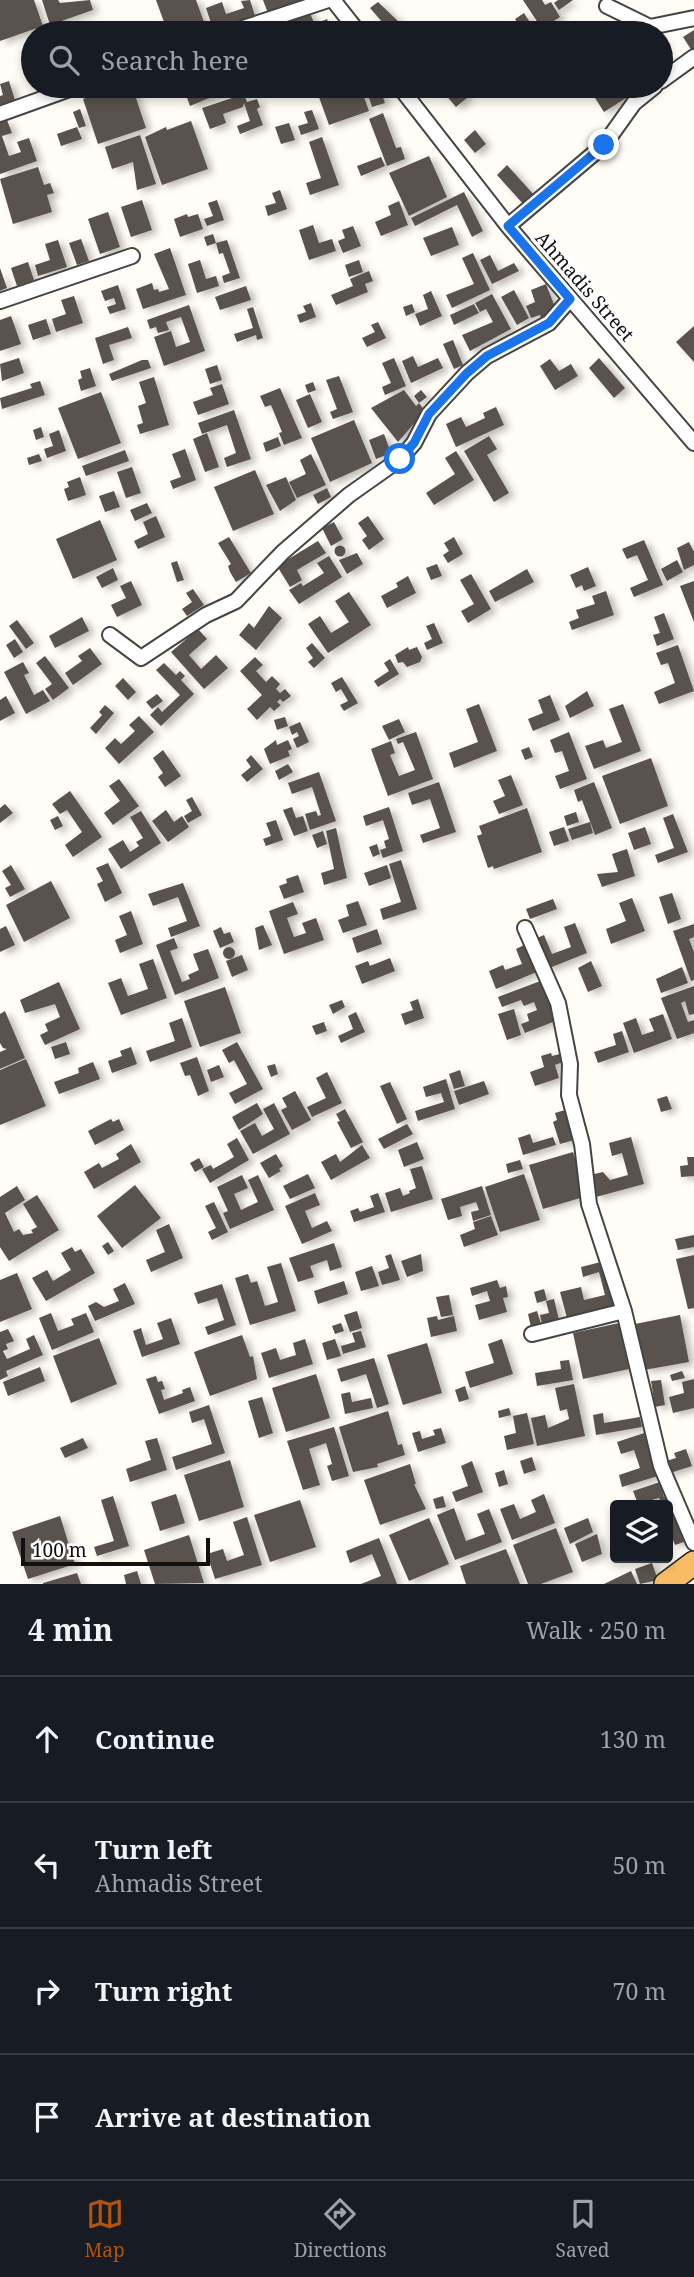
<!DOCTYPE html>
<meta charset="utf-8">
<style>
:root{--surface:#171b24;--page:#242831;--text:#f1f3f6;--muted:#9ea1a6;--line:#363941;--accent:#b45309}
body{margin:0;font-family:"Noto Serif",serif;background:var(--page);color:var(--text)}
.controls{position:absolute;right:21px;bottom:21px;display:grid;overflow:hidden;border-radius:7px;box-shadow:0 4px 10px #0003}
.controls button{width:63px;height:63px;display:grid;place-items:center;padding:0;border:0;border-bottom:2px solid var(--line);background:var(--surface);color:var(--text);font:35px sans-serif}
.scale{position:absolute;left:21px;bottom:18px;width:189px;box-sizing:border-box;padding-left:7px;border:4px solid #111;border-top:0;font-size:19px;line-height:24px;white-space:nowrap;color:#111;-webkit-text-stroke:5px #fff;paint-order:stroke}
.stop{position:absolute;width:21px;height:21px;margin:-16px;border:5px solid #1a73e8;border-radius:50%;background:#fff}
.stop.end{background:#1a73e8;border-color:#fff;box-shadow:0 2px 7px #0008}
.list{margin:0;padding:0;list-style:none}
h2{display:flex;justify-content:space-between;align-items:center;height:91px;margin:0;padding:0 28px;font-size:30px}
h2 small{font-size:23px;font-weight:400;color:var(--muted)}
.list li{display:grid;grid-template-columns:46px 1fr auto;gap:21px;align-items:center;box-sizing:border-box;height:126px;padding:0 28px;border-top:2px solid var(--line)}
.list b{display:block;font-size:26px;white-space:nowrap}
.list p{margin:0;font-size:23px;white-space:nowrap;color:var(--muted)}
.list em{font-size:23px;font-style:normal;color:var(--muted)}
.icon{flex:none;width:38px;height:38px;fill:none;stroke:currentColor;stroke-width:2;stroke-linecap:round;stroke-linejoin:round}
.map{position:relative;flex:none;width:694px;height:1584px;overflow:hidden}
.search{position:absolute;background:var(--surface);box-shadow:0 4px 10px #0003;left:21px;right:21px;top:21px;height:77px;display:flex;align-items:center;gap:18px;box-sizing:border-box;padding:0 24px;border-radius:38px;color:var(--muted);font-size:26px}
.sheet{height:595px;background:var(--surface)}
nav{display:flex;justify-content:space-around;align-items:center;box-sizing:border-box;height:98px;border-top:2px solid var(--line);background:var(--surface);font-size:19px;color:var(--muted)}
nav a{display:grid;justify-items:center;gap:4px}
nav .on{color:var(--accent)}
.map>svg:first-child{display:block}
.building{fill:#5a524d;filter:url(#shadow)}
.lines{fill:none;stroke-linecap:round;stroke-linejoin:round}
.minor-casing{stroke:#444;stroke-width:18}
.trunk-casing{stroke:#222;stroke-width:26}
.minor{stroke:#fff;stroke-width:14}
.trunk{stroke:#f7bc64;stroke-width:23}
.route{stroke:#1a73e8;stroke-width:9}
.labels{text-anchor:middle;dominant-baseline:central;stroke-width:7;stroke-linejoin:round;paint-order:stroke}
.street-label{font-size:19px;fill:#111;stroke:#fff}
</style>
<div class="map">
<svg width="694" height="1584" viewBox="0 0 694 1584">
<defs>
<filter id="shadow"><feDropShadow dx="5.5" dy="3" stdDeviation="3.5" flood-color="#0004"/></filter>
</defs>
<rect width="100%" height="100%" fill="#fffdf5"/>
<!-- building -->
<path class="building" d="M0,0H34L43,26L0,41Z
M42,0H58L60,3L90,0L93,10L50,25Z
M156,0H196L207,30L168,33Z
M250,0L256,19L213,29L206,8L222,2L226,14L244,8L241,1Z
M263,0H304L305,3L269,16Z
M523,0H542L545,5L551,2L560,17L542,29Z
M558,0H573L559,10L554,3Z
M378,2L399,22L390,31L370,8Z
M308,8L318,33H268L265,25Z
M524,13L536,32L535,33H517L522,30L515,19Z
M327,19L330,27L318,31L315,24Z
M401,24L409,33H390Z
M694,30V54L683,37Z
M9,81L15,100L0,105V96L3,95L0,84Z
M35,86H64L39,95Z
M116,86H132L146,128L98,144L83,99Z
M183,86H230L231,89L190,106Z
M315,86H360L369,111L329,125Z
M365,86H379L385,103L372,107Z
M438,86H459L468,97L456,107Z
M597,86H608L612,91L620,86H645L604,112L590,90Z
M244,94L247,102L257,99L260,107L257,109L263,125L240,134L237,126L250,121L244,103L243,107L223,114L226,123L210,129L202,108Z
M80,109L86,126L79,128L73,112Z
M312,110L319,129L301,135L298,126L308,123L304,112Z
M383,113L396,148L401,147L405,159L387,166L369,119Z
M7,120L12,133L2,136L9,156L21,152L17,142L29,138L37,161L0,174V122Z
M191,121L208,169L162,185L145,137L166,127L167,130Z
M289,123L295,140L281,144L275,127Z
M77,127L82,139L61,146L57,134Z
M475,130L486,144L475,153L464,140Z
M140,135L156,184L137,190L133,162L112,169L105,147Z
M322,137L339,185L310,195L306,183L321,178L309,142Z
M429,156L447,197L409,216L389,173Z
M381,157L385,166L361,176L357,166Z
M507,165L535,196L525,206L497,175Z
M38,167L44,185L50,183L54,193L47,195L52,212L13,224L0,179Z
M280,190L287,209L268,216L265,206L276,203L272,193Z
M464,192L483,231L472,237L457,205L415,226L411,218Z
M142,200L152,230L131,237L121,207Z
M217,200L224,220L207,226L204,219L213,216L208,203Z
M399,201L408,225L381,236L375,222L391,215L388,206Z
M108,212L120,247L100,254L88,219Z
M187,214L188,217L198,214L203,229L180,237L174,219Z
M313,225L319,243L332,239L336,251L309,260L299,230Z
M353,226L361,246L343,253L338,241L345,238L342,230Z
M452,227L459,245L431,256L423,238Z
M213,234L216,243L207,246L204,237Z
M81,239L89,261L77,265L69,243Z
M58,240L67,267L38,276L35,265L50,260L45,244Z
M227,240L240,278L224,283L222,276L230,273L223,253L219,254L216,243Z
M170,248L186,295L143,309L136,289L152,283L154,290L158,289L159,292L169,289L154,254Z
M473,253L490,290L452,308L446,295L474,284L462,258Z
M490,255L498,271L514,263L519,271L492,284L480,260Z
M200,260L206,279L216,276L219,286L197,293L188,264Z
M359,260L363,272L349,277L345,265Z
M28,262L34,280L17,286L11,268Z
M0,268L7,288L0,291Z
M369,271L373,281L365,284L368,292L336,305L331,295L353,286L350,279Z
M546,284L555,307L550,309L553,317L542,321L540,315L531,318L526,306L535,302L531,290Z
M118,285L126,309L110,314L107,307L116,304L114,298L105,301L101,291Z
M246,286L251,300L220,310L215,297Z
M514,290L529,318L517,325L501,297Z
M431,291L442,316L420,326L415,314L428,309L423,295Z
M492,294L511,329L470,351L462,335L493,322L486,309L480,312L475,303Z
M74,296L83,323L56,332L52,319L66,314L61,300Z
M311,303L316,317L300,323L297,315L306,312L303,306Z
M412,304L415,312L406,316L403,307Z
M474,304L479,313L454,325L450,315Z
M189,305L205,351L164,366L154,337L171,331L176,347L190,342L181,317L166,322L169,330L158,333L156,327L150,329L147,320Z
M253,307L263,338L257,340L256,335L237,342L234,334L253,328L247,309Z
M11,316L21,344L0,351V320Z
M46,319L51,334L33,340L28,325Z
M378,322L386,338L367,347L362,338L375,332L371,325Z
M694,326V362L676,342Z
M128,327L132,338L109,345L114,360L103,364L95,338Z
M453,340L463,365L454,369L443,344Z
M413,356L418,367L438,358L443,368L411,383L402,361Z
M19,358L24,373L2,381L0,364Z
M394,358L406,386L385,395L382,387L391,383L382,363Z
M599,358L625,388L614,398L589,368Z
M550,359L559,371L571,364L578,376L555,390L540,366Z
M142,360H148L151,368L112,381L109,374Z
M217,365L222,380L210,384L205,369Z
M90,368L96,386L81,391L78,380L82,378L80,371Z
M339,376L353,412L333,419L330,412L337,409L326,380Z
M154,377L169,425L140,434L137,425L143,423L138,406L146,403L139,382Z
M40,381L45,395L2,409L0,398L32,388L30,384Z
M313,382L316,390L308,393L305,385Z
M222,384L229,404L198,415L193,402L213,395L210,388Z
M280,388L302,438L284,445L279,433L282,432L271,405L265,407L260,396Z
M404,390L416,406L419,403L425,411L398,442L371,408Z
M421,390L427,397L419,403L414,396Z
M101,392L121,443L78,459L58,408Z
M310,394L322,422L308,428L296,400Z
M496,407L504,425L456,447L446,424L461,417L466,427L485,418L483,413Z
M234,410L251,459L227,467L224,458L236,453L227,425L202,434L198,423Z
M354,420L372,463L330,482L311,438Z
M41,427L44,437L36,440L33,430Z
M59,430L66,451L47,458L44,449L53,446L49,434Z
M207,433L219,467L205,472L193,439Z
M384,434L391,453L376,459L369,440Z
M489,436L497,449L487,455L509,493L494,502L464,451Z
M278,437L281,446L266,452L263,443Z
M185,449L196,480L173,489L170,481L181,477L172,454Z
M125,450L129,461L86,476L82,466Z
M456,451L474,480L434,505L426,493L455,474L445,458Z
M39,454L42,461L29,465L27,458Z
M311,454L326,485L297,498L289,482L306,474L300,460Z
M132,467L141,493L126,498L117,472Z
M255,470L274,514L233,531L214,487Z
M80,477L86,495L68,501L64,489L69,487L67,482Z
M286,477L296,500L280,511L266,485Z
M327,488L331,497L318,504L313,495Z
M114,491L120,507L105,512L99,496Z
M147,503L152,513L135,521L130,510Z
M156,516L165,537L138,549L134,541L148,534L143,522Z
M368,516L384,539L369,550L362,540L367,536L358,523Z
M100,520L117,560L73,579L56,539Z
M334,522L343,539L331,546L322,528Z
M229,537L251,573L236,582L230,572L228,566L231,564L218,543Z
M454,537L463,554L448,563L443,555L449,551L444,543Z
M644,540L663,585L634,597L630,588L648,580L637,555L627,559L622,549Z
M318,541L326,553L297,570L302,580L290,587L277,566Z
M689,542L694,552V565L684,570L677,548Z
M334.5 551a5.5 5.5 0 1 1 11 0a5.5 5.5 0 1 1-11 0Z
M357,553L363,564L347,574L339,560Z
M329,556L342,577L299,604L289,590L301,583L303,586L324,573L317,563Z
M677,560L683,572L667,581L661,569Z
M177,561L184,580L177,582L171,563Z
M437,564L442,576L431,580L426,568Z
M588,567L596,586L584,591L582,585L576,588L570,575Z
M113,568L118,580L102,588L96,577Z
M527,569L534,582L495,602L489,591Z
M471,574L491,609L468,623L461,611L474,604L460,580Z
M408,576L416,593L387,608L381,596L398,587L396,583Z
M131,581L142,605L117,617L111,605L126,598L120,586Z
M694,581V622L680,586Z
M193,589L204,605L187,616L182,609L192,602L186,593Z
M606,591L614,615L572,630L569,622L579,618L576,610L595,604L592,596Z
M349,592L371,625L328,653L308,624L320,616L331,633L349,622L335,601Z
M269,606L282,618L256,650L239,635L249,623L254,628Z
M664,613L674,639L657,646L653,635L660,633L654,617Z
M82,617L89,631L55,648L49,636Z
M17,620L34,643L26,649L9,626Z
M434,623L443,643L427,650L424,643L432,639L426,626Z
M198,629L207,639L189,655L201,669L216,655L228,668L204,689L171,652Z
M15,639L23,652L14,658L6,645Z
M312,643L325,658L314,668L308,662L313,658L306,648Z
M678,645L694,691L659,704L654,692L675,683L668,663L661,665L656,653Z
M408,647L409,650L417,647L422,657L420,662L407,667L403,662L398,663L395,655Z
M90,648L102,664L73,685L65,673L82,661L78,656Z
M45,656L69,688L53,700L45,689L52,684L36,663Z
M255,657L263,665L256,671L266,682L272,676L280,684L276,689L280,693L285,689L291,696L283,702L280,699L277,702L281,705L274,711L270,707L257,720L247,709L262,695L240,671Z
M390,659L399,674L378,687L374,681L389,671L384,663Z
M23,662L29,673L24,675L34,695L43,690L50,701L26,714L4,672Z
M164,663L176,675L180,671L185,676L181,680L194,694L161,726L150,715L158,707L162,712L180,695L156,670Z
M342,677L358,703L344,711L340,705L348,701L341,689L336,692L331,683Z
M123,678L136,692L128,700L115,686Z
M587,691L594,706L570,718L565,706Z
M157,694L163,701L152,709L146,702Z
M550,695L560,720L533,731L528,719L543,713L538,700Z
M6,696L15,713L0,721V700Z
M479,704L497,751L454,768L449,753L478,742L466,709Z
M623,704L641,751L594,769L585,746L603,740L606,748L622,742L609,709Z
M105,705L114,713L96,734L90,728L102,715L99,712Z
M139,716L154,732L119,764L105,748L115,738L121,744L135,731L129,725Z
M285,717L288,726L277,730L274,720Z
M399,719L405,732L389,740L382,726Z
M300,722L309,742L297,748L293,739L299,736L297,732L292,735L289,727Z
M416,732L433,779L388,796L371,749L391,741L395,753L390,755L399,776L415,770L403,742L398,744L396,739Z
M569,732L587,779L560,789L555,776L569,771L562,751L555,753L550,740Z
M276,740L277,745L288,740L292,749L288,751L290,756L270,764L264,749Z
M529,747L533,757L525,760L521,750Z
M163,750L181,776L165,787L158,777L163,773L153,758Z
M251,755L263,769L247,782L241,775L251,767L246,760Z
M651,758L668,806L620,824L602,776Z
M288,764L293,772L279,780L275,771Z
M319,772L336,821L310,830L305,814L316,811L318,816L321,815L312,787L292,794L288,783Z
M511,775L523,805L499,814L493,801L505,796L498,780Z
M119,779L139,806L113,825L104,813L120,801L109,786Z
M439,782L456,832L423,843L420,835L440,828L430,799L412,805L408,793Z
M594,782L612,828L595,835L582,800L578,802L574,790Z
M70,791L102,837L73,857L65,845L82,832L67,810L60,814L52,804Z
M192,797L202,815L188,823L184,816L192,811L186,800Z
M5,804L13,813L0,823V808Z
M292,807L296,818L303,816L308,831L294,836L283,810Z
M389,807L403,851L383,858L380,850L386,848L384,841L389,839L383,820L366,826L363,816Z
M527,808L542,852L494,869L493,866L488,868L477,836L482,834L479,826Z
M166,810L174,822L182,816L189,827L168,842L152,821Z
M141,811L161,843L121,869L108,849L123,840L130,852L139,846L136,842L143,838L130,817Z
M576,812L579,822L567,826L564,816Z
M673,814L688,852L658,863L655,855L674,848L663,818Z
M58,816L63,826L55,830L50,820Z
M276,820L283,840L266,846L263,839L271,836L266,823Z
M590,822L593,833L572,840L568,829Z
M564,827L569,841L554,846L549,832Z
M645,827L651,844L634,850L628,833Z
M336,828L347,878L324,885L321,873L334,869L326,831Z
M323,831L327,844L317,848L312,835Z
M377,844L380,854L373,857L369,847Z
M627,849L635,876L602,887L597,874L618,872L612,854Z
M401,860L417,909L383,920L380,909L401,902L389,864Z
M108,863L122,893L105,902L97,884L103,881L96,868Z
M11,865L25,889L10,897L5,888L11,885L2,871Z
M387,865L391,878L369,886L364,873Z
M298,875L304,892L284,899L279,886L287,883L286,879Z
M51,881L70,918L24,942L6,905Z
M183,883L200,926L171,937L168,928L187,921L178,897L153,906L148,894Z
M672,893L681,919L668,924L659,897Z
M632,898L645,931L611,944L606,929L626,921L619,903Z
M553,899L557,909L530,919L526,909Z
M358,901L367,925L343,933L338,920L349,916L346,905Z
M293,902L298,914L287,918L294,937L306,933L302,923L316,918L324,940L284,954L269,911Z
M131,911L143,944L120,953L115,940L127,935L119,916Z
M575,923L587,953L547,969L535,939L544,935L552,954L571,947L564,927Z
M694,924V937L689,939L694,952V980L691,981L673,931Z
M263,925L272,945L259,950L255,928Z
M6,926L15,945L0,952V929Z
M221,927L224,934L230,932L234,942L220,948L213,931Z
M377,929L382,944L357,953L352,938Z
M174,938L178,948L170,951L182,982L190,979L188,975L199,970L193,954L208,949L219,978L175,995L156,945Z
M528,943L539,971L496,989L489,971L503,965L505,970L522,964L516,949Z
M223 953a6 6 0 1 1 12 0a6 6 0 1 1-12 0Z
M242,955L248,970L232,977L226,961Z
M390,958L395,971L362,984L355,966L368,961L370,966Z
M153,959L167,998L121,1015L108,983L121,978L128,996L148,989L139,964Z
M591,961L602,986L588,992L578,968Z
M682,967L688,983L661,993L656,979Z
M543,980L558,1020L525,1033L521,1024L529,1021L527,1014L537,1010L534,1002L524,1006L521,1000L502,1007L498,997Z
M59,982L80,1029L45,1045L40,1035L48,1031L45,1024L60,1017L55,1004L25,1013L20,1000Z
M694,986V1014L689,1015L685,1001L681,1003L688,1022L694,1020V1033L677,1039L661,998Z
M225,987L241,1033L200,1047L184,1001Z
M418,999L424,1018L405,1025L401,1014L413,1010L410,1002Z
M342,1000L345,1007L333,1014L329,1005Z
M514,1009L521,1035L507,1040L498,1014Z
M5,1011L25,1058L0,1069V1052L7,1049L3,1048L0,1043V1014Z
M356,1012L365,1032L341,1043L338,1036L353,1029L348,1016Z
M663,1014L672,1039L634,1053L623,1023L636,1018L642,1035L654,1031L649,1019Z
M182,1018L192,1047L150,1062L146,1051L175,1041L169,1023Z
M324,1022L327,1031L316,1035L312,1026Z
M622,1031L629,1052L598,1063L594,1052L616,1045L613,1034Z
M66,1042L70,1054L55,1059L51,1047Z
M237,1042L263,1089L235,1104L229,1093L247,1084L234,1060L229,1063L222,1050Z
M131,1047L137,1064L112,1073L108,1061L122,1056L120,1051Z
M551,1053L552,1056L560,1054L563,1062L555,1065L559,1078L535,1086L530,1072L544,1067L541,1056Z
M197,1057L209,1091L198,1096L190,1075L185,1076L180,1063Z
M26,1059L46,1106L0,1125V1070Z
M93,1062L100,1079L59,1094L54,1082L79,1073L78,1068Z
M275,1064L278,1074L271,1077L267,1066Z
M219,1065L224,1077L211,1082L207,1070Z
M460,1070L465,1086L454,1089L449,1074Z
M327,1072L342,1103L312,1117L307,1107L326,1098L316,1078Z
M446,1079L455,1109L418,1121L415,1111L444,1102L441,1093L426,1097L423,1087Z
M484,1081L489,1094L459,1105L454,1091Z
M390,1082L407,1119L397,1124L380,1086Z
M295,1091L311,1120L292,1130L281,1110L287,1107L282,1098Z
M667,1096L672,1109L661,1112L657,1099Z
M257,1103L263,1114L239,1130L232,1117Z
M274,1103L290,1134L253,1154L240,1131L255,1123L262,1136L274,1129L263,1109Z
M345,1109L363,1142L351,1148L337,1122L340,1121L336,1114Z
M565,1110L574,1140L560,1144L553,1122L557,1120L555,1113Z
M111,1119L113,1122L119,1119L124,1130L95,1145L88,1131Z
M407,1124L413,1134L384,1149L378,1139Z
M530,1134L533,1143L553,1137L556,1145L523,1155L518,1138Z
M631,1137L644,1184L596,1197L590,1175L603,1172L610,1180L628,1175L622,1153L612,1156L609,1143Z
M237,1138L249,1160L210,1183L202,1169L211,1165L213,1169L234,1157L227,1144Z
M417,1142L424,1159L404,1167L398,1150Z
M131,1144L141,1162L94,1189L84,1172L99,1163L102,1168L119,1159L116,1154Z
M362,1145L370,1158L331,1180L321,1162L336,1154L340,1162Z
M573,1152L587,1196L543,1209L529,1165Z
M276,1154L283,1166L279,1169L281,1171L269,1178L260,1163Z
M687,1157H694V1176L681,1177L680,1166L688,1165Z
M199,1158L204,1167L195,1172L190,1163Z
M520,1160L523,1169L508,1173L506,1164Z
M422,1166L433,1199L391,1212L385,1193L400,1188L403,1196L410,1193L409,1191L416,1188L410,1169Z
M308,1174L315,1188L290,1199L283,1186Z
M524,1174L540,1220L500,1232L485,1187Z
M242,1175L248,1188L234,1194L241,1210L258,1202L248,1180L258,1175L274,1210L230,1229L223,1213L228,1211L217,1187Z
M135,1185L161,1218L122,1248L97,1216Z
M17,1186L25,1200L5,1213L14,1232L19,1229L23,1235L33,1233L31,1230L37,1227L23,1204L37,1195L59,1230L9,1261L0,1247V1197Z
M482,1186L491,1215L473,1221L471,1212L479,1210L476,1202L460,1207L462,1216L448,1220L441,1199Z
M315,1193L320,1205L305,1211L312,1228L327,1221L332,1231L302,1244L285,1206Z
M378,1193L385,1212L354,1222L350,1211L358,1208L360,1212L374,1207L370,1196Z
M214,1202L228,1232L212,1240L208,1232L216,1228L205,1206Z
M491,1216L498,1235L464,1247L460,1235L475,1229L473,1222Z
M169,1224L183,1258L151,1272L146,1260L165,1252L156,1230Z
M694,1235V1247L678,1250L675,1239Z
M108,1242L114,1251L108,1255L102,1246Z
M334,1243L342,1267L330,1271L327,1260L310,1266L314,1277L298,1282L289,1258Z
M72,1247L75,1252L81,1249L95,1273L46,1301L32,1278L47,1270L53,1281L71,1270L61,1253Z
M391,1254L400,1280L382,1285L378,1272L389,1268L385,1256Z
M421,1254L423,1271L407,1277L401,1261Z
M694,1255V1308L688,1309L676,1259Z
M605,1261L616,1306L567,1318L560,1292L581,1287L584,1300L605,1295L599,1272L583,1277L581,1267Z
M281,1263L296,1311L250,1325L235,1278L248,1274L251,1283L257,1281L265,1306L278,1302L267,1267Z
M372,1266L379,1286L361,1291L355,1272Z
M17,1273L32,1309L0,1322V1280Z
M497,1280L500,1288L506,1286L508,1297L503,1298L507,1312L479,1320L475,1305L490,1301L487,1291L472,1296L470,1288Z
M344,1281L348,1294L318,1304L314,1291Z
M125,1283L135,1304L95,1321L88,1306L96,1302L104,1307L119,1301L113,1289Z
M222,1284L236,1325L208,1335L205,1327L224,1320L217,1298L198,1304L194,1293Z
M544,1289L547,1300L537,1303L534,1292Z
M449,1295L453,1315L441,1317L436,1297Z
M554,1299L559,1320L542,1324L540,1315L549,1313L546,1301Z
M357,1311L362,1328L350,1332L344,1315Z
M537,1311L541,1324L531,1327L528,1314Z
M51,1313L58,1331L74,1325L71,1319L86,1313L94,1332L52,1350L39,1318Z
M680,1315L689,1362L644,1370L635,1324Z
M437,1316L438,1320L454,1316L457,1331L431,1337L427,1318Z
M171,1318L180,1344L142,1357L133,1331L141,1328L146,1345L163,1339L157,1323Z
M341,1323L344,1331L335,1334L332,1326Z
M619,1323L629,1369L583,1379L573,1333Z
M8,1329L14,1341L6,1344L8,1349L3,1351L7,1359L30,1349L26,1339L34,1335L43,1355L6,1371L8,1376L0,1380V1332Z
M361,1331L366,1347L343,1354L341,1346L355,1342L352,1333Z
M242,1335L250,1357L253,1356L257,1379L210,1396L194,1352Z
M99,1338L117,1384L71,1403L53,1356Z
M305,1339L313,1364L269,1378L261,1353L276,1348L280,1360L296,1355L293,1343Z
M335,1339L341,1356L327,1360L322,1343Z
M502,1339L513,1374L470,1388L465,1372L494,1363L488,1344Z
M427,1343L442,1393L403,1405L387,1355Z
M374,1358L389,1404L377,1408L366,1374L341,1382L337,1369Z
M569,1360L573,1380L537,1386L535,1373L561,1369L560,1361Z
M40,1367L45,1381L8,1396L3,1382Z
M682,1371L685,1378L672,1381L670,1375Z
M316,1374L330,1418L286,1432L272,1388Z
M156,1376L158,1382L162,1381L165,1389L161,1390L164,1400L183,1393L182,1390L190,1387L195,1401L159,1414L146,1379Z
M694,1379V1408L673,1413L669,1397L684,1393L682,1382Z
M661,1380L665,1405L655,1407L651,1381Z
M574,1384L585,1436L537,1446L531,1418L545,1415L548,1428L569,1419L567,1409L560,1411L555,1388Z
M465,1386L469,1399L459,1402L455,1390Z
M350,1392L352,1402L371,1398L373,1408L345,1414L341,1394Z
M262,1397L273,1433L259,1438L248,1401Z
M209,1405L225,1453L176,1470L172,1457L212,1444L204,1419L192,1423L189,1412Z
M509,1408L511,1415L499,1418L498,1411Z
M388,1411L398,1445L402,1444L405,1455L377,1464L378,1467L353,1472L339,1427Z
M527,1413L534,1444L507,1450L504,1436L516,1433L513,1416Z
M603,1413L604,1423L640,1417L642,1427L596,1435L593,1415Z
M334,1427L349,1476L332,1481L327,1466L332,1464L326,1443L309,1449L320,1485L303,1490L287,1441Z
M441,1428L446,1443L418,1452L412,1433L420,1431L422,1439L435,1435L433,1430Z
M644,1433L658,1476L622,1487L619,1475L640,1468L634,1450L621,1454L617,1442Z
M83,1438L88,1448L65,1458L60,1448Z
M157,1438L167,1470L130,1482L126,1469L151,1460L145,1441Z
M686,1449L692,1466L667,1474L663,1462L676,1458L674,1453Z
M532,1457L536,1470L524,1474L520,1461Z
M230,1460L244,1507L199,1521L184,1475Z
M472,1461L483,1492L456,1502L452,1492L468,1486L461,1466Z
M410,1464L416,1484H414L426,1509L380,1525L364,1480Z
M504,1470L508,1484L499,1487L495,1473Z
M660,1482L664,1497L672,1494L684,1542L675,1545L668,1527L669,1507L662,1505L659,1498L638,1504L633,1491Z
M176,1494L185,1523L160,1531L151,1502Z
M544,1494L555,1523L512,1540L500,1509L514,1504L520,1519L536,1512L531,1500Z
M113,1496L129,1546L97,1556L94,1547L114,1541L101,1500Z
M443,1496L446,1507L436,1509L433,1499Z
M300,1500L316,1547L270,1562L254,1515Z
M454,1508L466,1541L485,1534L477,1514L489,1509L502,1542L455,1560L437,1515Z
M60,1516L75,1564L28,1579L12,1532Z
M247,1517L262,1565L215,1579L207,1554L223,1549L227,1561L244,1555L233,1522Z
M429,1518L449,1564L409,1581L389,1535Z
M588,1518L593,1532L570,1544L564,1528Z
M556,1528L573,1572L541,1584H528L513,1545Z
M597,1534L602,1554L582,1562L575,1544Z
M189,1535L204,1583L155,1584L144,1550Z
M379,1538L397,1584H361L381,1576L372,1554L350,1563L346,1551Z
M506,1549L520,1584H466L460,1566Z
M652,1563L658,1580L640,1584L635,1569Z
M137,1571L141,1584H126L124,1575Z
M631,1571L637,1584H604Z
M77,1573L81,1584H43V1583Z"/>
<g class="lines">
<!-- minor casing -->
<g class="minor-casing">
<path id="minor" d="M333,0L359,33
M607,6L650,27L694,18
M228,33L328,0
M661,81L694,57
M399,86L508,226L694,443
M0,114L78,86
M508,226L604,145L634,103L655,86
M0,301L132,256
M110,635L141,658L206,615L236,601L283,552L349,495L400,459L414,443L429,414L467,373L487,356L549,323L570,299
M525,928L558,1003L570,1064L569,1095L582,1144L589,1204L624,1311L661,1466L694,1543
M532,1334L624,1311"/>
</g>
<!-- trunk casing -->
<g class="trunk-casing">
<path id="trunk" d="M666,1584L694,1563"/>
</g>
<!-- minor -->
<use href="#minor" class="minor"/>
<!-- trunk -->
<use href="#trunk" class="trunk"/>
</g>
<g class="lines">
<!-- route -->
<path class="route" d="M400,459L414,443L429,414L467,373L487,356L549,323L570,299L508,226L604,145"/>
</g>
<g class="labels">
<!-- street labels -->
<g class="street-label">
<text transform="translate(585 286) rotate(49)">Ahmadis Street</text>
</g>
</g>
</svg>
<div class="controls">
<button><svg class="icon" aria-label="layers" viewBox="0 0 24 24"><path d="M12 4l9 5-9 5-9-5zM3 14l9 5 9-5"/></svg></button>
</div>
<div class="scale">100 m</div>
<div class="stop" style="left:400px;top:459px"></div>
<div class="stop end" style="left:604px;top:145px"></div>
<div class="search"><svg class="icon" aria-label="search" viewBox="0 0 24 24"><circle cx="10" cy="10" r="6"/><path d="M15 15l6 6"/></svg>Search here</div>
</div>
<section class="sheet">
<h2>4 min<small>Walk · 250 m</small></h2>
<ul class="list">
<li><svg class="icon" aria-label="ahead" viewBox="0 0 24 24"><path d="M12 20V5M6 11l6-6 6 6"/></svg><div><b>Continue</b></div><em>130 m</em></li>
<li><svg class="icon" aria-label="left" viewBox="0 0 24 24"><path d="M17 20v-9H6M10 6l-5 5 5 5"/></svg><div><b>Turn left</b><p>Ahmadis Street</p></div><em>50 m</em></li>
<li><svg class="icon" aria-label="right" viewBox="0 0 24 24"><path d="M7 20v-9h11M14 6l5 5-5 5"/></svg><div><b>Turn right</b></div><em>70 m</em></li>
<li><svg class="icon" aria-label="arrive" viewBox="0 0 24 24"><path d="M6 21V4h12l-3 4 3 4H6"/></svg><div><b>Arrive at destination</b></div></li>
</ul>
</section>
<nav>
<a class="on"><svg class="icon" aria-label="map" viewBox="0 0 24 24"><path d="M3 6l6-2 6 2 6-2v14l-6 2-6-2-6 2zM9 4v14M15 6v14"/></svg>Map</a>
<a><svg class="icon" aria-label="directions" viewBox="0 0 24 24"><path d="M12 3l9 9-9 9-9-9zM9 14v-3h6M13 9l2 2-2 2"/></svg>Directions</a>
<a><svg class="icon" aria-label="saved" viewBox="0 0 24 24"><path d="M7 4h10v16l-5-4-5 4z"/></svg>Saved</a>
</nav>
